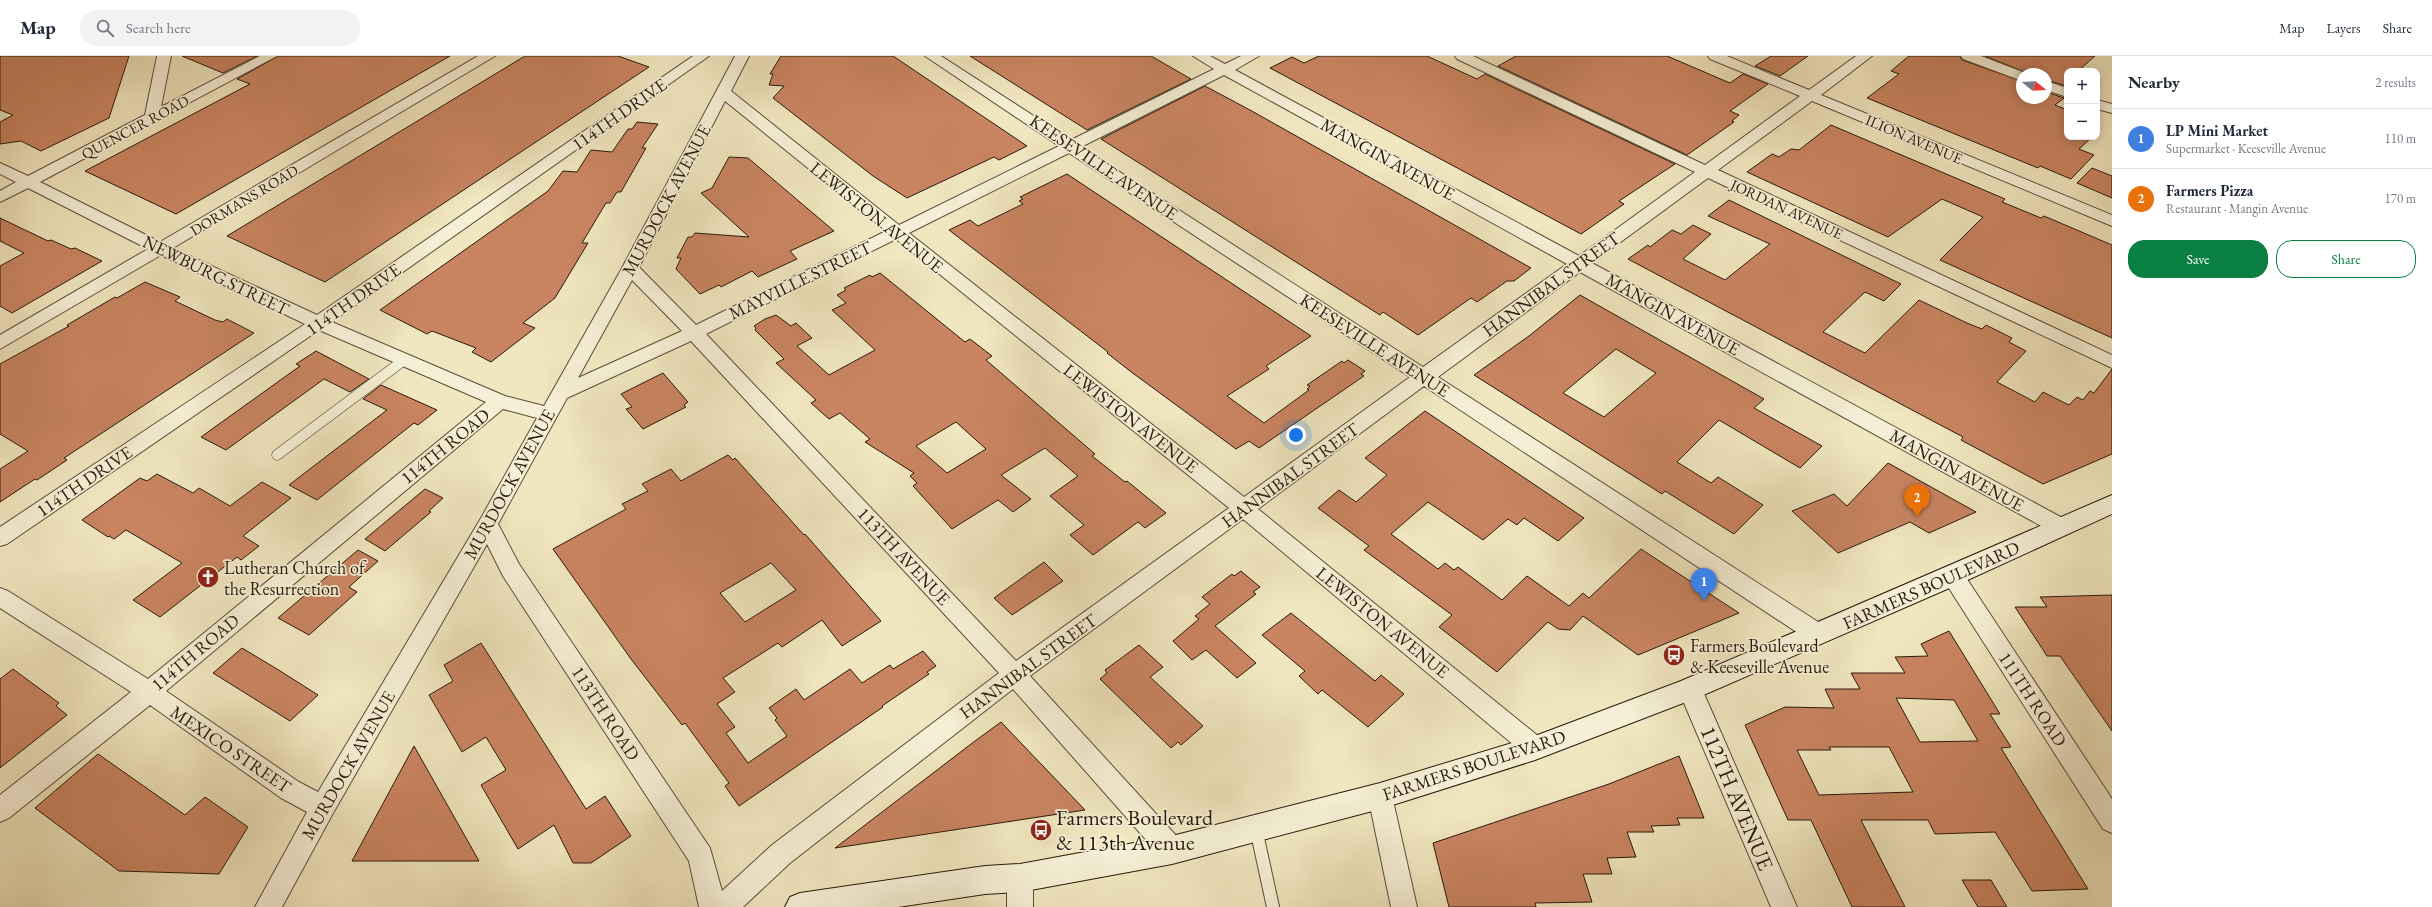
<!DOCTYPE html>
<meta charset="utf-8">
<style>
:root{--surface:#fff;--page:#f2f2f3;--text:#1f2937;--muted:#747a83;--line:#e0e1e3;--accent:#0b8043}
body{margin:0;font-family:"EB Garamond",serif;background:var(--page);color:var(--text)}
.controls{position:absolute;right:12px;top:12px;display:grid;overflow:hidden;border-radius:8px;box-shadow:0 2px 10px #0003}
.controls button{width:36px;height:36px;display:grid;place-items:center;padding:0;border:0;border-bottom:1px solid var(--line);background:var(--surface);color:var(--text);font:20px sans-serif}
.compass{position:absolute;left:2016px;top:12px;width:36px;height:36px;border-radius:50%;background:var(--surface);box-shadow:0 2px 10px #0003;rotate:108deg}
.you{position:absolute;left:1296px;top:379px;width:14px;height:14px;margin:-10px;border:3px solid #fff;border-radius:50%;background:#1a73e8;box-shadow:0 0 0 6px #1a73e833}
.badge{display:grid;place-items:center;width:26px;height:26px;border-radius:50%;background:var(--accent);color:#fff;font-size:13px;font-weight:700}
.pin{position:absolute;translate:-50% -33px;filter:drop-shadow(0 1px 2px #0008)}
.pin::after{content:'';position:absolute;top:21px;width:14px;height:12px;background:inherit;clip-path:polygon(0 0,100% 0,50% 100%)}
.list{margin:0;padding:0;list-style:none}
h2{display:flex;justify-content:space-between;align-items:center;height:52px;margin:0;padding:0 16px;font-size:17px}
h2 small{font-size:13px;font-weight:400;color:var(--muted)}
.list li{display:grid;grid-template-columns:26px 1fr auto;gap:12px;align-items:center;box-sizing:border-box;height:60px;padding:0 16px;border-top:1px solid var(--line)}
.list b{display:block;font-size:15px;white-space:nowrap}
.list p{margin:0;font-size:13px;white-space:nowrap;color:var(--muted)}
.list em{font-size:13px;font-style:normal;color:var(--muted)}
.actions{display:flex;gap:8px;padding:12px 16px}
.actions a{flex:1;padding:9px 0;border:1px solid var(--accent);border-radius:16px;text-align:center;font-size:14px;color:var(--accent)}
.actions .main{background:var(--accent);color:#fff}
.icon{flex:none;width:22px;height:22px;fill:none;stroke:currentColor;stroke-width:2;stroke-linecap:round;stroke-linejoin:round}
.map{position:relative;flex:none;width:2112px;height:851px;overflow:hidden}
header{display:flex;align-items:center;gap:24px;box-sizing:border-box;height:56px;padding:0 20px;background:var(--surface);border-bottom:1px solid var(--line)}
header strong{font-size:19px}
nav{display:flex;gap:22px;margin-inline-start:auto;font-size:14px}
.search{width:280px;height:36px;background:var(--page);display:flex;align-items:center;gap:10px;box-sizing:border-box;padding:0 14px;border-radius:22px;color:var(--muted);font-size:15px}
main{display:flex}
aside{flex:1;background:var(--surface)}
.map>svg:first-child{display:block}
.building{fill:#c98461;stroke:#291a0b;fill-rule:evenodd}
.lines{fill:none;stroke-linecap:round;stroke-linejoin:round}
.service-far1-casing{stroke:#5b4d38;stroke-width:11}
.service-casing{stroke:#5b4d38;stroke-width:14}
.minor-casing{stroke:#5b4d38;stroke-width:2}
.secondary-casing{stroke:#291a0b;stroke-width:2}
.service-far1{stroke:#f5efd5;stroke-width:10}
.service{stroke:#f5efd5;stroke-width:12}
.minor{fill:#f5efd5;fill-rule:evenodd}
.secondary{fill:#f5efd5;fill-rule:evenodd}
.labels{text-anchor:middle;dominant-baseline:central;stroke-width:3.5;stroke-linejoin:round;paint-order:stroke}
.far-street-label{font-size:15px;fill:#291a0b;stroke:#f5efd5}
.street-label{font-size:18px;fill:#291a0b;stroke:#f5efd5}
.poi-label{font-size:18px;fill:#291a0b;stroke:#f5efd5;text-anchor:start}
.near-street-label{font-size:22px;fill:#291a0b;stroke:#f5efd5}
.near-poi-label{font-size:22px;fill:#291a0b;stroke:#f5efd5;text-anchor:start}
</style>
<header>
<strong>Map</strong>
<div class="search"><svg class="icon" aria-label="search" viewBox="0 0 24 24"><circle cx="10" cy="10" r="6"/><path d="M15 15l6 6"/></svg>Search here</div>
<nav><a>Map</a><a>Layers</a><a>Share</a></nav>
</header>
<main>
<div class="map">
<svg width="2112" height="851" viewBox="0 0 2112 851">
<rect width="100%" height="100%" fill="#f0e6bf"/>
<filter id="stains"><feTurbulence type="fractalNoise" baseFrequency=".005" numOctaves="4"/><feColorMatrix values="0 0 0 0 .2 0 0 0 0 .09 0 0 0 0 .02 0 0 0 .5 -.17"/></filter>
<radialGradient id="worn" r=".72"><stop offset=".6" stop-color="#630" stop-opacity="0"/><stop offset="1" stop-color="#630" stop-opacity=".3"/></radialGradient>
<!-- building -->
<path class="building" d="M0,0H129L109,62L41,95L21,85L0,88V66L13,59L0,54Z
M182,0H257L223,17Z
M278,0H450L176,158L85,115L250,28L237,23Z
M525,0H618L649,11L325,226L227,180Z
M781,0H893L1027,90L999,104L994,101L907,142L873,120L773,42L784,30L769,29L773,18H770Z
M970,0H1151L1191,23L1087,74Z
M1319,0H1427L1477,23L1485,18L1675,108L1619,145L1624,148L1581,178L1270,12L1292,1L1304,7Z
M1516,0H1667L1730,27L1743,18L1768,28L1730,55L1739,59L1732,65L1734,66L1687,99L1498,10Z
M1771,0H1808L1780,20L1755,10Z
M1909,0H1960L1962,4L2022,25V42H2046V36L2064,42L2055,49L2067,54V81H2092L2079,93L2094,99L2071,123L2040,110L2038,112L1867,42L1899,18L1891,15Z
M1985,0H2095L2078,15H2067V30L2046,24V18H2029Z
M1205,30L1250,54L1531,212L1514,225H1507L1477,246L1471,242L1418,279L1383,256L1380,259L1101,83Z
M637,66L658,68L642,92H646L621,136H617L610,147H606L582,187H588L555,242L523,267L535,272L491,306L472,296L476,292L432,275L427,278L380,254L548,135L563,115L577,116L591,94L612,96L628,73H632Z
M1831,69L2005,143L2002,146L2041,162L2044,160L2112,189V282L1940,204L1983,161L1942,143L1888,181L1747,116L1772,98L1779,101L1791,93L1799,94Z
M729,101L748,102L834,175L790,195L797,203L758,221L752,215L721,231L719,229L700,238L676,213L681,202H677L688,181H692L695,177L749,181L701,137L712,132Z
M2092,112L2112,120V142L2077,127Z
M1067,118L1311,280L1266,310L1269,313L1227,340L1264,367L1309,334L1307,333L1310,330L1307,329L1342,305L1344,307L1348,304L1365,315L1361,318L1364,320L1259,392L1249,385L1236,393L1130,315L1107,297L1108,296L949,174L970,164L978,170L1023,148L1019,145L1023,143L1020,141Z
M1729,144L1901,228L1884,245L1865,236L1823,276L1865,297L1919,244L1967,267L1982,273L1986,269L2012,282L2009,286L2026,295L1997,326L2035,346L2043,336L2069,349L2077,341L2083,344L2090,335L2094,337L2112,313V398L2043,428L1961,384L1963,381L1628,203L1648,189L1650,191L1672,174L1681,178L1693,169L1711,178L1683,203L1725,224L1770,188L1708,160Z
M0,162L48,185L51,184L71,193L75,192L102,205L12,257L0,250V210L24,197L0,185Z
M880,217L965,286L970,283L992,300L986,304L1095,398L1092,400L1125,426L1127,425L1166,457L1145,472L1138,466L1093,499L1070,479L1084,469L1050,440L1078,420L1045,392L1001,419L1031,443L1013,456L998,444L952,473L913,430L917,427L910,420L914,417L865,386L870,383L840,357L829,363L811,347L816,344L776,307L784,303L755,274L756,272L754,270L765,263L776,259L791,270L796,267L812,282L797,290L829,319L875,294L832,254L846,247L837,239L846,234L844,232L870,219L872,221ZM956,366L986,393L947,417L916,390Z
M145,226L180,241L175,245L215,264L223,266L227,263L254,277L64,402L67,404L37,424L35,423L0,446V413L28,395L0,378V308L69,270L67,269L115,241L117,242Z
M1580,239L1764,343L1754,352L1822,390L1800,412L1719,364L1677,406L1711,427L1718,421L1763,449L1734,478L1665,435L1662,438L1474,319L1529,280ZM1616,293L1656,317L1604,361L1563,337Z
M316,295L369,323L350,336L324,323L226,394L201,381L300,310L296,308Z
M663,317L688,346L684,349L686,351L643,373L626,353L632,351L621,338Z
M381,329L437,354L418,369L414,367L317,444L289,429L387,354L363,343Z
M1425,355L1584,462L1558,485L1524,462L1517,469L1508,463L1483,484L1428,446L1391,478L1438,513L1445,507L1454,514L1458,511L1502,544L1527,520L1569,550L1583,537L1589,542L1641,493L1739,557L1638,599L1583,560L1570,574L1558,573L1548,566L1497,616L1439,571L1452,559L1364,494L1369,490L1318,452L1339,434L1356,446L1387,419L1365,402Z
M728,399L733,404L735,402L804,479L805,478L881,565L842,590L822,564L782,591L778,587L723,622L735,636L717,648L735,671L726,677L748,707L787,680L775,664L777,662L769,652L796,633L804,644L850,613L862,627L890,609L893,613L923,595L936,610L927,616L929,618L882,650L883,651L739,750L725,730L729,727L685,667L682,669L631,603L553,493L626,453L622,448L648,435L642,428L671,413L681,425ZM771,507L796,534L745,566L720,537Z
M1888,407L1976,456L1929,477L1910,466L1838,497L1792,455L1834,438L1847,450Z
M157,418L193,437L199,432L230,450L262,426L291,442L243,480L259,490L241,504L237,501L160,561L133,544L182,507L126,474L114,483L109,480L108,481L82,464L140,422L147,425Z
M425,433L443,442L429,455L431,456L385,495L365,483Z
M358,494L378,505L349,531L357,536L309,579L278,562Z
M1044,506L1063,525L1012,559L994,542Z
M1241,515L1260,531L1253,536L1256,538L1215,570L1256,607L1237,622L1206,594L1192,604L1173,585L1199,563L1195,560L1210,548L1202,541L1232,518L1234,520Z
M2112,539V675L2060,600H2047L2015,551H2047L2040,541Z
M1291,557L1375,625L1381,619L1404,638L1368,671L1322,634L1318,638L1299,620L1305,615L1262,579Z
M1949,575L2000,658H1990L2011,691L2001,692L2088,833L2032,835L1995,776L1935,778L1928,764H1861L1905,851H1852L1811,764H1788L1745,669L1785,651L1834,652L1825,633H1860L1851,617H1905L1895,601L1928,600L1921,588ZM1896,642L1954,644L1978,685L1920,686ZM1829,691H1889L1913,736L1819,739L1797,694H1831Z
M481,587L586,753L605,740L631,780L591,807H573L554,769L518,793L481,729L506,714L486,681L462,696L429,639L453,625L444,609Z
M1139,589L1163,611L1150,621L1203,670L1181,689L1178,686L1171,692L1100,623L1107,617L1105,614Z
M242,592L277,613L318,639L290,665L213,617Z
M13,613L59,647L56,650L67,659L0,712V623Z
M1001,666L1085,754L835,792L975,685Z
M414,690L479,805H352Z
M98,698L185,759L205,741L248,771L219,818L119,815L35,752Z
M1679,700L1704,762H1677L1680,769L1651,770L1654,776H1627L1636,801L1607,802L1612,818H1583L1592,846L1535,847L1536,851H1449L1433,787L1609,728Z
M1962,824H1991L2007,851H1978Z"/>
<g class="lines">
<!-- service-far1 casing -->
<g class="service-far1-casing">
<path id="service-far1" d="M277,399L404,304"/>
</g>
<!-- service casing -->
<g class="service-casing">
<path id="service" d="M1256,773L1273,851"/>
</g>
<!-- minor casing -->
<g class="minor-casing">
<path id="minor" d="M157,0H171L161,51L260,0H277L40,126L160,186L478,0H495L173,192L317,259L693,0H709L332,266L505,340L544,350L622,212L735,0H749L731,35L899,169L1059,90L925,0H941L1071,84L1214,13L1193,0H1210L1225,8L1241,0H1259L1235,14L1579,200L1695,116L1457,3L1455,0H1473L1705,109L1800,40L1710,3L1708,0H1727L1809,34L1856,0H1872L1821,39L2112,159V170L1812,45L1718,114L2112,299V312L1708,122L1592,207L2068,465L2071,471L2068,477L2061,479L2054,477L1580,216L1438,321L1826,571L1829,578L1826,585L1818,587L1810,585L1424,330L1258,453L1543,684L1547,692L1543,700L1535,703L1527,700L1243,463L1030,620L1181,785L1185,794L1181,803L1172,806L1163,803L1013,633L790,807L743,851H699L689,805L503,520L487,488L332,759L282,851H255L307,756L281,742L150,649L9,762L0,766V739L131,636L0,552V532L8,535L148,623L486,346L319,274L7,488L0,490V471L305,268L161,199L0,293V279L148,193L28,132L0,146V135L16,126L0,118V107L28,120L145,59ZM1224,19L1567,208L1423,311L1081,91ZM725,45L886,175L696,269L639,211ZM1069,97L1410,321L1244,441L909,177ZM896,183L1229,452L1016,605L706,278ZM632,224L682,275L578,322ZM691,285L999,617L772,789L722,835L710,792L519,508L498,468L567,342ZM503,353L537,362L481,462L318,736L299,726L166,635Z
M1961,0H1981L2028,18H2022V24L2017,23L1963,3Z
M2046,25L2067,32V41L2046,34Z
M2097,44L2112,48V57L2097,53Z
M1953,511L1961,514L2112,743V777L2103,773L1945,526L1942,520L1945,514Z
M1690,623L1698,626L1702,633L1797,851H1771L1678,633L1682,626Z
M1380,728L1389,732L1392,740L1417,851H1391L1368,740L1371,732Z
M1020,809L1029,813L1033,822V851H1007V822L1011,813Z"/>
</g>
<!-- secondary casing -->
<g class="secondary-casing">
<path id="secondary" d="M2112,439V458L1961,527L1699,641L1535,704L1380,753L1172,808L1020,836L985,838L898,851H785L790,841L800,837L985,810L1020,808L1172,780L1380,727L1535,680L1681,625Z"/>
</g>
<!-- service-far1 -->
<use href="#service-far1" class="service-far1"/>
<!-- service -->
<use href="#service" class="service"/>
<!-- minor -->
<use href="#minor" class="minor"/>
<!-- secondary -->
<use href="#secondary" class="secondary"/>
</g>
<!-- icons -->
<defs>
<g id="church-disc" transform="scale(1.15)"><circle r="9.5" fill="#8f2418" stroke="#f5efd5"/><path d="M-1.2-6h2.4v3.5h3.3v2.4h-3.3V6h-2.4V-.1h-3.3v-2.4h3.3Z" fill="#fff"/></g>
<g id="bus-disc" transform="scale(1.15)"><circle r="9.5" fill="#8f2418" stroke="#f5efd5"/><path d="M-5-6H5V4H4V6H2V4H-2V6H-4V4H-5ZM-3.5-4V0h7V-4ZM-3.5 1.2v1.5H-2V1.2ZM2 1.2v1.5H3.5V1.2Z" fill="#fff"/></g>
</defs>
<g fill-rule="evenodd">
<use href="#church-disc" x="208" y="521"/>
<use href="#bus-disc" x="1674" y="599"/>
<use href="#bus-disc" x="1041" y="774"/>
</g>
<g class="labels">
<!-- far-street labels -->
<g class="far-street-label">
<text transform="translate(135 71) rotate(-28)">QUENCER ROAD</text>
<text transform="translate(1914 83) rotate(23)">ILION AVENUE</text>
<text transform="translate(244 144) rotate(-31)">DORMANS ROAD</text>
<text transform="translate(1787 153) rotate(25)">JORDAN AVENUE</text>
</g>
<!-- street labels -->
<g class="street-label">
<text transform="translate(619 58) rotate(-35)">114TH DRIVE</text>
<text transform="translate(1388 103) rotate(29)">MANGIN AVENUE</text>
<text transform="translate(1104 111) rotate(34)">KEESEVILLE AVENUE</text>
<text transform="translate(666 144) rotate(-62)">MURDOCK AVENUE</text>
<text transform="translate(877 161) rotate(39)">LEWISTON AVENUE</text>
<text transform="translate(216 219) rotate(26)">NEWBURG STREET</text>
<text transform="translate(800 224) rotate(-26)">MAYVILLE STREET</text>
<text transform="translate(1551 228) rotate(-36)">HANNIBAL STREET</text>
<text transform="translate(353 243) rotate(-35)">114TH DRIVE</text>
<text transform="translate(1673 258) rotate(29)">MANGIN AVENUE</text>
<text transform="translate(1375 289) rotate(33)">KEESEVILLE AVENUE</text>
<text transform="translate(1131 362) rotate(38)">LEWISTON AVENUE</text>
<text transform="translate(445 390) rotate(-39)">114TH ROAD</text>
<text transform="translate(1957 414) rotate(29)">MANGIN AVENUE</text>
<text transform="translate(1290 419) rotate(-36)">HANNIBAL STREET</text>
<text transform="translate(84 425) rotate(-34)">114TH DRIVE</text>
<text transform="translate(509 428) rotate(-61)">MURDOCK AVENUE</text>
<text transform="translate(904 500) rotate(47)">113TH AVENUE</text>
<text transform="translate(1931 529) rotate(-24)">FARMERS BOULEVARD</text>
<text transform="translate(1383 566) rotate(39)">LEWISTON AVENUE</text>
<text transform="translate(195 596) rotate(-40)">114TH ROAD</text>
<text transform="translate(1028 610) rotate(-36)">HANNIBAL STREET</text>
<text transform="translate(2033 643) rotate(57)">111TH ROAD</text>
<text transform="translate(606 657) rotate(57)">113TH ROAD</text>
<text transform="translate(231 693) rotate(34)">MEXICO STREET</text>
<text transform="translate(348 709) rotate(-60)">MURDOCK AVENUE</text>
<text transform="translate(1474 709) rotate(-18)">FARMERS BOULEVARD</text>
</g>
<!-- poi labels -->
<g class="poi-label">
<text x="224" y="511">Lutheran Church of<tspan x="224" dy="21">the Resurrection</tspan></text>
<text x="1690" y="589">Farmers Boulevard<tspan x="1690" dy="21">&amp; Keeseville Avenue</tspan></text>
</g>
<!-- near-street labels -->
<g class="near-street-label">
<text transform="translate(1737 742) rotate(67)">112TH AVENUE</text>
</g>
<!-- near-poi labels -->
<g class="near-poi-label">
<text x="1056" y="761">Farmers Boulevard<tspan x="1056" dy="25">&amp; 113th Avenue</tspan></text>
</g>
</g>
<rect width="100%" height="100%" filter="url(#stains)"/>
<rect width="100%" height="100%" fill="url(#worn)"/>
</svg>
<div class="controls">
<button>+</button>
<button>−</button>
</div>
<svg class="compass" viewBox="-18 -18 36 36"><path d="M0-13l5 13h-10z" fill="#e53935"/><path d="M0 13l5-13h-10z" fill="#747a83"/></svg>
<div class="you"></div>
<div class="pin badge" style="left:1704px;top:545px;background:#3f7fe0">1</div>
<div class="pin badge" style="left:1917px;top:461px;background:#e8710a">2</div>
</div>
<aside>
<h2>Nearby<small>2 results</small></h2>
<ul class="list">
<li><span class="badge" style="background:#3f7fe0">1</span><div><b>LP Mini Market</b><p>Supermarket · Keeseville Avenue</p></div><em>110 m</em></li>
<li><span class="badge" style="background:#e8710a">2</span><div><b>Farmers Pizza</b><p>Restaurant · Mangin Avenue</p></div><em>170 m</em></li>
</ul>
<div class="actions"><a class="main">Save</a><a>Share</a></div>
</aside>
</main>
